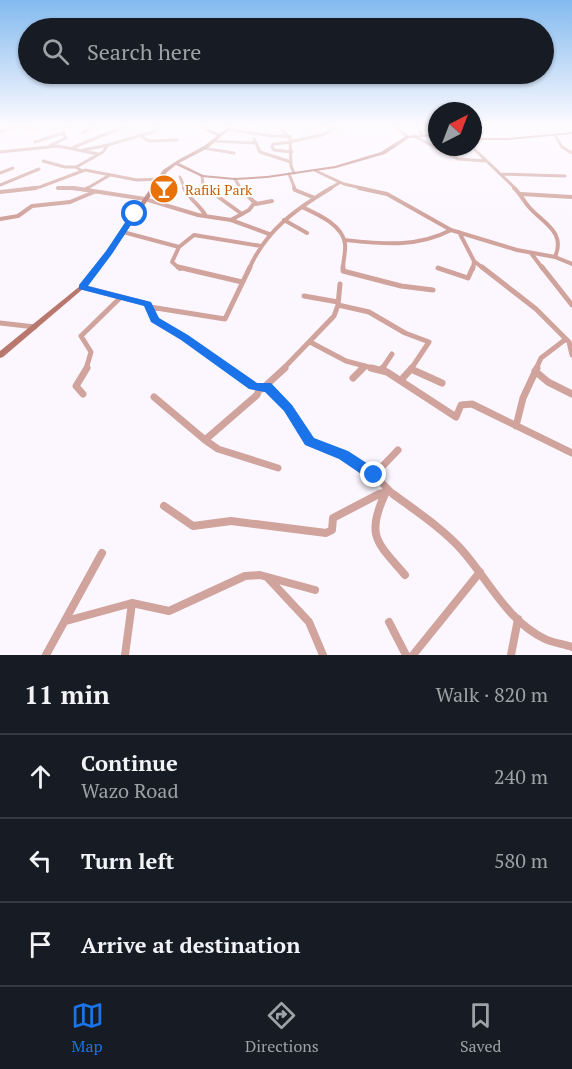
<!DOCTYPE html>
<meta charset="utf-8">
<style>
:root{--surface:#171b24;--page:#242831;--text:#f1f3f6;--muted:#9ea1a6;--line:#363941;--accent:#1a73e8}
body{margin:0;font-family:"PT Serif",serif;background:var(--page);color:var(--text)}
.compass{position:absolute;left:428px;top:102px;width:54px;height:54px;border-radius:50%;background:var(--surface);box-shadow:0 2px 4px #0004;rotate:42deg}
.stop{position:absolute;width:18px;height:18px;margin:-14px;border:4px solid #1a73e8;border-radius:50%;background:#fff}
.stop.end{background:#1a73e8;border-color:#fff;box-shadow:0 2px 6px #0008}
.list{margin:0;padding:0;list-style:none}
h2{display:flex;justify-content:space-between;align-items:center;height:78px;margin:0;padding:0 24px;font-size:26px}
h2 small{font-size:20px;font-weight:400;color:var(--muted)}
.list li{display:grid;grid-template-columns:39px 1fr auto;gap:18px;align-items:center;box-sizing:border-box;height:84px;padding:0 24px;border-top:2px solid var(--line)}
.list b{display:block;font-size:22px;white-space:nowrap}
.list p{margin:0;font-size:20px;white-space:nowrap;color:var(--muted)}
.list em{font-size:20px;font-style:normal;color:var(--muted)}
.icon{flex:none;width:33px;height:33px;fill:none;stroke:currentColor;stroke-width:2;stroke-linecap:round;stroke-linejoin:round}
.map{position:relative;flex:none;width:572px;height:655px;overflow:hidden}
.search{position:absolute;background:var(--surface);box-shadow:0 2px 4px #0004;left:18px;right:18px;top:18px;height:66px;display:flex;align-items:center;gap:15px;box-sizing:border-box;padding:0 21px;border-radius:33px;color:var(--muted);font-size:22px}
.sheet{height:330px;background:var(--surface)}
nav{display:flex;justify-content:space-around;align-items:center;box-sizing:border-box;height:84px;border-top:2px solid var(--line);background:var(--surface);font-size:16px;color:var(--muted)}
nav a{display:grid;justify-items:center;gap:3px}
nav .on{color:var(--accent)}
.map>svg:first-child{display:block}
.lines{fill:none;stroke-linecap:round;stroke-linejoin:round}
.street-far4{stroke:#d0a39c;stroke-width:3}
.street-far3{stroke:#d0a39c;stroke-width:4}
.street-far2{stroke:#d0a39c;stroke-width:5}
.street-far1{stroke:#d0a39c;stroke-width:7}
.street{stroke:#d0a39c;stroke-width:8}
.secondary{fill:#b8786e;fill-rule:evenodd}
.route{fill:#1a73e8}
.labels{text-anchor:middle;dominant-baseline:central;stroke-width:4.5;stroke-linejoin:round;paint-order:stroke}
.far-food-label{font-size:14px;fill:#c56008;stroke:#fff;text-anchor:start}
</style>
<div class="map">
<svg width="572" height="655" viewBox="0 0 572 655">
<rect width="100%" height="100%" fill="#fcf7ff"/>
<g class="lines">
<!-- street-far4 -->
<path class="street-far4" d="M278,125L290,139L291,166L294,173
M321,125L336,129
M393,125L408,137
M417,125L422,135
M65,127L78,125
M228,129L271,136H290
M0,132L17,126L38,130
M83,132L95,128L93,125
M139,135L149,141L177,140
M555,135L562,147L572,153
M414,136L458,159L486,161
M254,139L260,152L291,162
M213,141L255,143
M293,141L322,135L341,125
M35,142L63,133
M292,142L273,144L272,147L274,150L292,152
M51,145L66,138L63,134L65,125
M74,147L128,125
M472,147L516,189
M203,148L234,153
M83,150L108,145
M0,152L58,146L98,154
M43,161L65,167H76
M82,171L76,167L103,152L108,145L152,132L160,125
M316,171L344,184L366,189
M0,173L13,168
M289,174L295,189
M500,174L565,176
M202,176L203,185L208,189
M180,177L185,189
M235,179L241,189
M0,185L39,169
M58,188L81,189
M24,189L40,187L85,170L137,180L161,179
M86,189L110,175
M329,189L339,183"/>
<!-- street-far3 -->
<path class="street-far3" d="M58,188H74L145,199L198,215L231,220L269,234
M184,188C189,199 200,205 206,216
M206,188L242,214
M240,188L256,204L272,201
M294,188L295,190L315,198
M359,188L387,194L451,230L517,250L555,257L572,264
M514,188C520,193 523,200 529,207C544,224 566,232 555,257
M84,190L88,188
M0,192L36,188
M521,194L572,197
M302,207C317,214 343,225 345,244C346,252 343,260 343,269
M0,219L18,216L32,206L70,202L94,192
M231,220L249,210L255,202
M284,220L307,233
M123,232L179,247
M459,232L474,261L484,269
M345,240C382,244 417,248 451,230
M531,253L543,269
M180,269L172,262L179,247L194,235L261,246
M249,269C266,230 296,209 331,188
M473,269L474,261"/>
<!-- street-far2 -->
<path class="street-far2" d="M178,267L242,282
M343,267V271L401,286L433,290
M482,267L536,309L569,342L572,355
M542,267L572,305
M438,268L468,278L473,267
M82,287L148,304L155,320L185,337L230,369
M304,296L338,302
M338,305L369,312L405,333L429,342L411,369
M150,307L225,319L250,267
M0,323L35,327
M310,342L346,361L376,369
M86,369L91,352L81,336L121,297
M283,369L334,316L338,305L340,284
M362,369L365,366
M382,369L392,354
M536,369L541,358L566,339"/>
<!-- street-far1 -->
<path class="street-far1" d="M228,368L253,386L262,389L285,368
M371,368L387,372L456,417L461,405L472,404L572,453
M411,369L442,383
M381,370L383,368
M535,371L548,382L572,394
M353,378L363,368
M401,380L412,368
M267,386L288,408L309,442L344,455L374,475L395,496
M83,394L76,386L87,368
M154,397L205,440L257,395L259,389
M516,426L523,398L537,368
M205,440L218,449L278,468
M374,475L398,450
M376,496L387,490
M384,496L387,490"/>
<!-- street -->
<path class="street" d="M385,494C365,537 378,543 405,575
M393,494C416,511 442,528 461,549C488,579 507,621 545,639C553,643 564,644 572,647
M164,506L193,526L231,521L326,533L332,530L333,518L379,494
M268,578L309,622L323,655
M66,621L132,603L169,611L245,576L260,575L315,590
M389,622L406,655
M46,655L102,553
M125,655L132,603
M413,655L480,572
M511,655L518,619"/>
<!-- secondary -->
<path class="secondary" d="M194,125H200L219,134L231,126L239,125L225,133L208,148L179,163L203,175L235,178L267,176L335,166L381,152L406,136L437,134V136L409,138L385,154L336,168L267,178L235,180L202,177L176,165L167,172L111,254L84,288L3,357L0,358V351L80,286L107,252L163,170L178,160L204,146L217,136Z
M572,132V134L508,140H473V138H508Z"/>
</g>
<!-- sky -->
<linearGradient id="sky" x2="0" y2="1"><stop stop-color="#83baef"/><stop offset="0.58" stop-color="#fefbff"/><stop offset="1" stop-color="#fefbff" stop-opacity="0"/></linearGradient>
<rect width="572" height="217" fill="url(#sky)"/>
<!-- route -->
<path class="route" d="M132,212L138,214L112,254L88,286L151,302L159,318L188,335L257,383H271L292,405L314,438L348,451L379,471L381,475L379,480H370L339,459L305,445L284,411L265,392L249,389L181,340L151,322L144,306L79,289V285L106,251Z"/>
<!-- icons -->
<defs>
<g id="bar-disc" transform="scale(1.5)"><circle r="9.5" fill="#e8710a" stroke="#fff"/><path d="M-6-5H6L.8 .8V4.5H3.5V6h-7V4.5H-.8V.8Z" fill="#fff"/></g>
</defs>
<g fill-rule="evenodd">
<use href="#bar-disc" x="164" y="189"/>
</g>
<g class="labels">
<!-- far-food labels -->
<g class="far-food-label">
<text x="185" y="189">Rafiki Park</text>
</g>
</g>
</svg>
<svg class="compass" viewBox="-18 -18 36 36"><path d="M0-13l5 13h-10z" fill="#e53935"/><path d="M0 13l5-13h-10z" fill="#9ea1a6"/></svg>
<div class="stop" style="left:135px;top:214px"></div>
<div class="stop end" style="left:374px;top:475px"></div>
<div class="search"><svg class="icon" aria-label="search" viewBox="0 0 24 24"><circle cx="10" cy="10" r="6"/><path d="M15 15l6 6"/></svg>Search here</div>
</div>
<section class="sheet">
<h2>11 min<small>Walk · 820 m</small></h2>
<ul class="list">
<li><svg class="icon" aria-label="ahead" viewBox="0 0 24 24"><path d="M12 20V5M6 11l6-6 6 6"/></svg><div><b>Continue</b><p>Wazo Road</p></div><em>240 m</em></li>
<li><svg class="icon" aria-label="left" viewBox="0 0 24 24"><path d="M17 20v-9H6M10 6l-5 5 5 5"/></svg><div><b>Turn left</b></div><em>580 m</em></li>
<li><svg class="icon" aria-label="arrive" viewBox="0 0 24 24"><path d="M6 21V4h12l-3 4 3 4H6"/></svg><div><b>Arrive at destination</b></div></li>
</ul>
</section>
<nav>
<a class="on"><svg class="icon" aria-label="map" viewBox="0 0 24 24"><path d="M3 6l6-2 6 2 6-2v14l-6 2-6-2-6 2zM9 4v14M15 6v14"/></svg>Map</a>
<a><svg class="icon" aria-label="directions" viewBox="0 0 24 24"><path d="M12 3l9 9-9 9-9-9zM9 14v-3h6M13 9l2 2-2 2"/></svg>Directions</a>
<a><svg class="icon" aria-label="saved" viewBox="0 0 24 24"><path d="M7 4h10v16l-5-4-5 4z"/></svg>Saved</a>
</nav>
